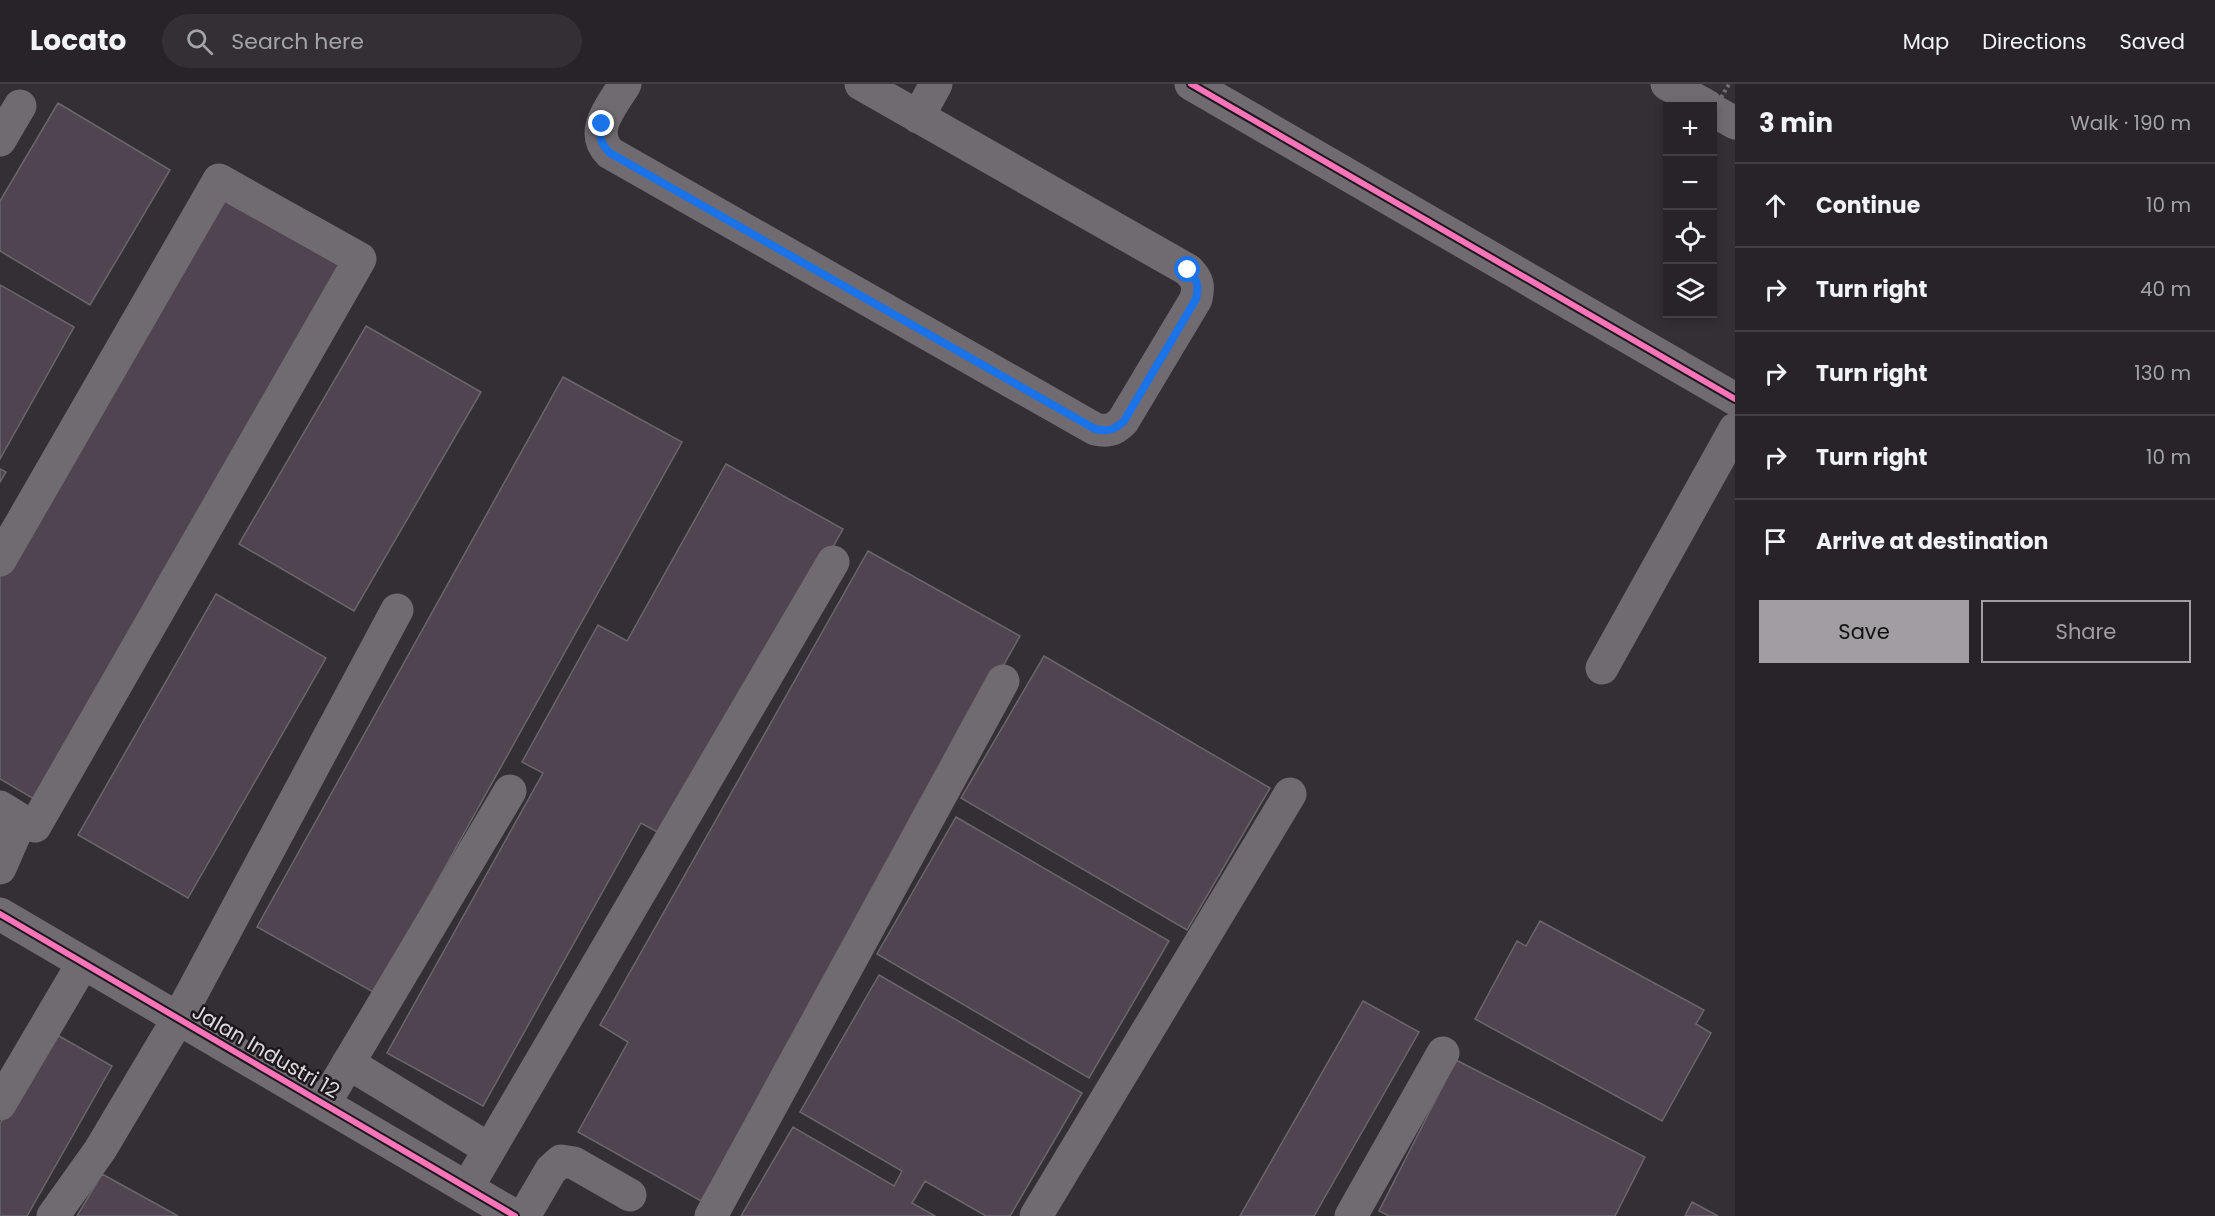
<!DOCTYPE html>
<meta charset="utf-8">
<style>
:root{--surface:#272328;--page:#332f34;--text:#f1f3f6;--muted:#a4a4a8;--line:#434045;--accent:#a29ca3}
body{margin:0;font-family:Poppins,sans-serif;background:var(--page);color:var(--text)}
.controls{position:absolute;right:18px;top:18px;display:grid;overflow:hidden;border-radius:0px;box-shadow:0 3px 9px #0003}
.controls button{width:54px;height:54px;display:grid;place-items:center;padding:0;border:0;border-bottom:2px solid var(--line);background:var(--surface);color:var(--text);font:30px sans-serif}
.stop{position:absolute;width:18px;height:18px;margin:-14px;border:4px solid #1a73e8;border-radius:50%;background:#fff}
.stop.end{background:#1a73e8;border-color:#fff;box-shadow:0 2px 6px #0008}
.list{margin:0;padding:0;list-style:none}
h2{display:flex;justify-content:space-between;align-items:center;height:78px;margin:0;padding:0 24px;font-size:26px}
h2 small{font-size:20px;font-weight:400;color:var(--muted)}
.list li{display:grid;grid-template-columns:39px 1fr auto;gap:18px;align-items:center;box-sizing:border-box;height:84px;padding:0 24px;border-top:2px solid var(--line)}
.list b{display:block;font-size:22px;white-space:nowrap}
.list em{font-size:20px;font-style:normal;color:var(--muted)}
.actions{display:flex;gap:12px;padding:18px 24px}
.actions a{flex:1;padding:14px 0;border:2px solid var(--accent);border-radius:0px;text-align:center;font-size:21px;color:var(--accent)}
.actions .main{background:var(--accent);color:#111}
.icon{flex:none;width:33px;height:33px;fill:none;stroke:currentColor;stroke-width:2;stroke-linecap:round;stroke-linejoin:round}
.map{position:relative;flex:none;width:1735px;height:1132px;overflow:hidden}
header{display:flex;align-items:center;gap:36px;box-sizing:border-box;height:84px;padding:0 30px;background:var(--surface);border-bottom:2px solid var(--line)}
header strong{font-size:28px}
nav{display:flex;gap:33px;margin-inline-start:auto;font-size:21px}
.search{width:420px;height:54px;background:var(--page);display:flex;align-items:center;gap:15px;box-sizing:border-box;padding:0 21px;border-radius:33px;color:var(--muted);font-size:22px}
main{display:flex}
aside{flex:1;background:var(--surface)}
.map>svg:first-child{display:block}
.building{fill:#4f4450;stroke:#6a666b;stroke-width:1.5}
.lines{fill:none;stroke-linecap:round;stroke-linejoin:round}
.minor{stroke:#706a71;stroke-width:33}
.path-bridge{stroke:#716c71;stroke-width:4;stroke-dasharray:3 3;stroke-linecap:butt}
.cycleway-casing{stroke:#1b171b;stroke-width:10}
.cycleway{stroke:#fb73b8;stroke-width:6}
.route{stroke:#1a73e8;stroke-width:8}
.labels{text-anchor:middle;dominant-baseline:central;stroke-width:5;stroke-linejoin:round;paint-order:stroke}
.street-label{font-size:21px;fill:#ddd7de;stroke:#1b171b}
</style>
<header>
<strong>Locato</strong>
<div class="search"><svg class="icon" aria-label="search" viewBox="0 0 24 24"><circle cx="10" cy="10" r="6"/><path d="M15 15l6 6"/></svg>Search here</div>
<nav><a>Map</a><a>Directions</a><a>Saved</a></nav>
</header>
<main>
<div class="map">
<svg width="1735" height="1132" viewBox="0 0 1735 1132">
<rect width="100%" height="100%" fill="#342f35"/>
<!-- building -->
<path class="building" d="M58,19L170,86L90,221L0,167V117Z
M221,106L344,177L34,715L0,695V489Z
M0,201L74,243L0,375Z
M366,242L481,308L354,527L239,460Z
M563,293L682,358L375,909L257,843Z
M726,380L843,445L670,755L641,739L483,1022L387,969L543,689L522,678L598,541L627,557Z
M0,385L6,388L0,398Z
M868,467L1020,552L701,1117L578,1048L628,958L600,941Z
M216,510L326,574L188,814L78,751Z
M1044,572L1270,704L1187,846L961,714Z
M956,733L1169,857L1089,994L877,870Z
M1540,837L1704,926L1696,940L1711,949L1662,1037L1475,935L1517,857L1526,862Z
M879,891L1082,1009L1010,1132H986L925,1097L912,1119L935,1132H741L793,1043L894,1102L902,1087L800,1028Z
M1363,917L1419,948L1314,1132H1240Z
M52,948L112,982L27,1132H0V1040Z
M1456,976L1645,1073L1615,1132H1389L1379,1127Z
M102,1090L178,1132H77Z
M1692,1118L1718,1132H1685Z"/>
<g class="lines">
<!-- minor -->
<path class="minor" d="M625,0C612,22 588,47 610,69L1095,345C1108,348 1114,346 1123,337L1196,215C1199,202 1198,196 1188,186L861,0
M1191,0L1735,315
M1667,0L1707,22
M1712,26L1735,39
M918,33L936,0
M0,56L20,22
M0,476L219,96L360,175L35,742L21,736L0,723
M1602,584L1735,345
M0,784L21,736
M0,830L515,1132
M348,979L489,1065
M0,1020L83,879
M324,1020L510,707
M467,1104L833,478
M53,1132L100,1066L178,935L397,526
M524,1132L551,1086L561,1077L574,1079L630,1111
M711,1132L1003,597
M1036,1132L1290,710
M1351,1132L1443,969"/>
<!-- path-bridge -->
<path class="path-bridge" d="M1712,29L1729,0"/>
<!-- cycleway casing -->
<g class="cycleway-casing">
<path id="cycleway" d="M1191,0L1735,315
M0,830L515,1132"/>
</g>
<!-- cycleway -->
<use href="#cycleway" class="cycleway"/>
</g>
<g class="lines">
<!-- route -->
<path class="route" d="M602,40C599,53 600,59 610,69L1095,345C1108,348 1114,346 1124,337L1196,215C1199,202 1198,196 1188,186"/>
</g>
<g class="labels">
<!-- street labels -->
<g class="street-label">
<text transform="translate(266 967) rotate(30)">Jalan Industri 12</text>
</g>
</g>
</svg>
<div class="controls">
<button>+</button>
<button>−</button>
<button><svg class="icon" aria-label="locate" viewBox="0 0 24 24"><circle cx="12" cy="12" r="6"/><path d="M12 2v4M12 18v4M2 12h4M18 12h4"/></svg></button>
<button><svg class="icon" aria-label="layers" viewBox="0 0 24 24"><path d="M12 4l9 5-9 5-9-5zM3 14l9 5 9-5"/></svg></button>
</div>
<div class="stop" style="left:1188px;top:186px"></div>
<div class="stop end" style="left:602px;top:40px"></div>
</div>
<aside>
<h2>3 min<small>Walk · 190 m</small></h2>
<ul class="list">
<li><svg class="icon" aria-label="ahead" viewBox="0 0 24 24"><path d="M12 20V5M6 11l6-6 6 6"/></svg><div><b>Continue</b></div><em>10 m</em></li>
<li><svg class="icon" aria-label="right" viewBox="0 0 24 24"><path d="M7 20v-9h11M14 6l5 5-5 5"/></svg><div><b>Turn right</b></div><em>40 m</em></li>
<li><svg class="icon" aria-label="right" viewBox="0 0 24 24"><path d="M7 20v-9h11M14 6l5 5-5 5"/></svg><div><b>Turn right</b></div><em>130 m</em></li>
<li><svg class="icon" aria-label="right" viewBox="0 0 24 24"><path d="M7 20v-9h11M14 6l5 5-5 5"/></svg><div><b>Turn right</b></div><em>10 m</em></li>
<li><svg class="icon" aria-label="arrive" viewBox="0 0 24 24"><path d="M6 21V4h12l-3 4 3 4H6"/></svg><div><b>Arrive at destination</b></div></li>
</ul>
<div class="actions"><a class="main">Save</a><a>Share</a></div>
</aside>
</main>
